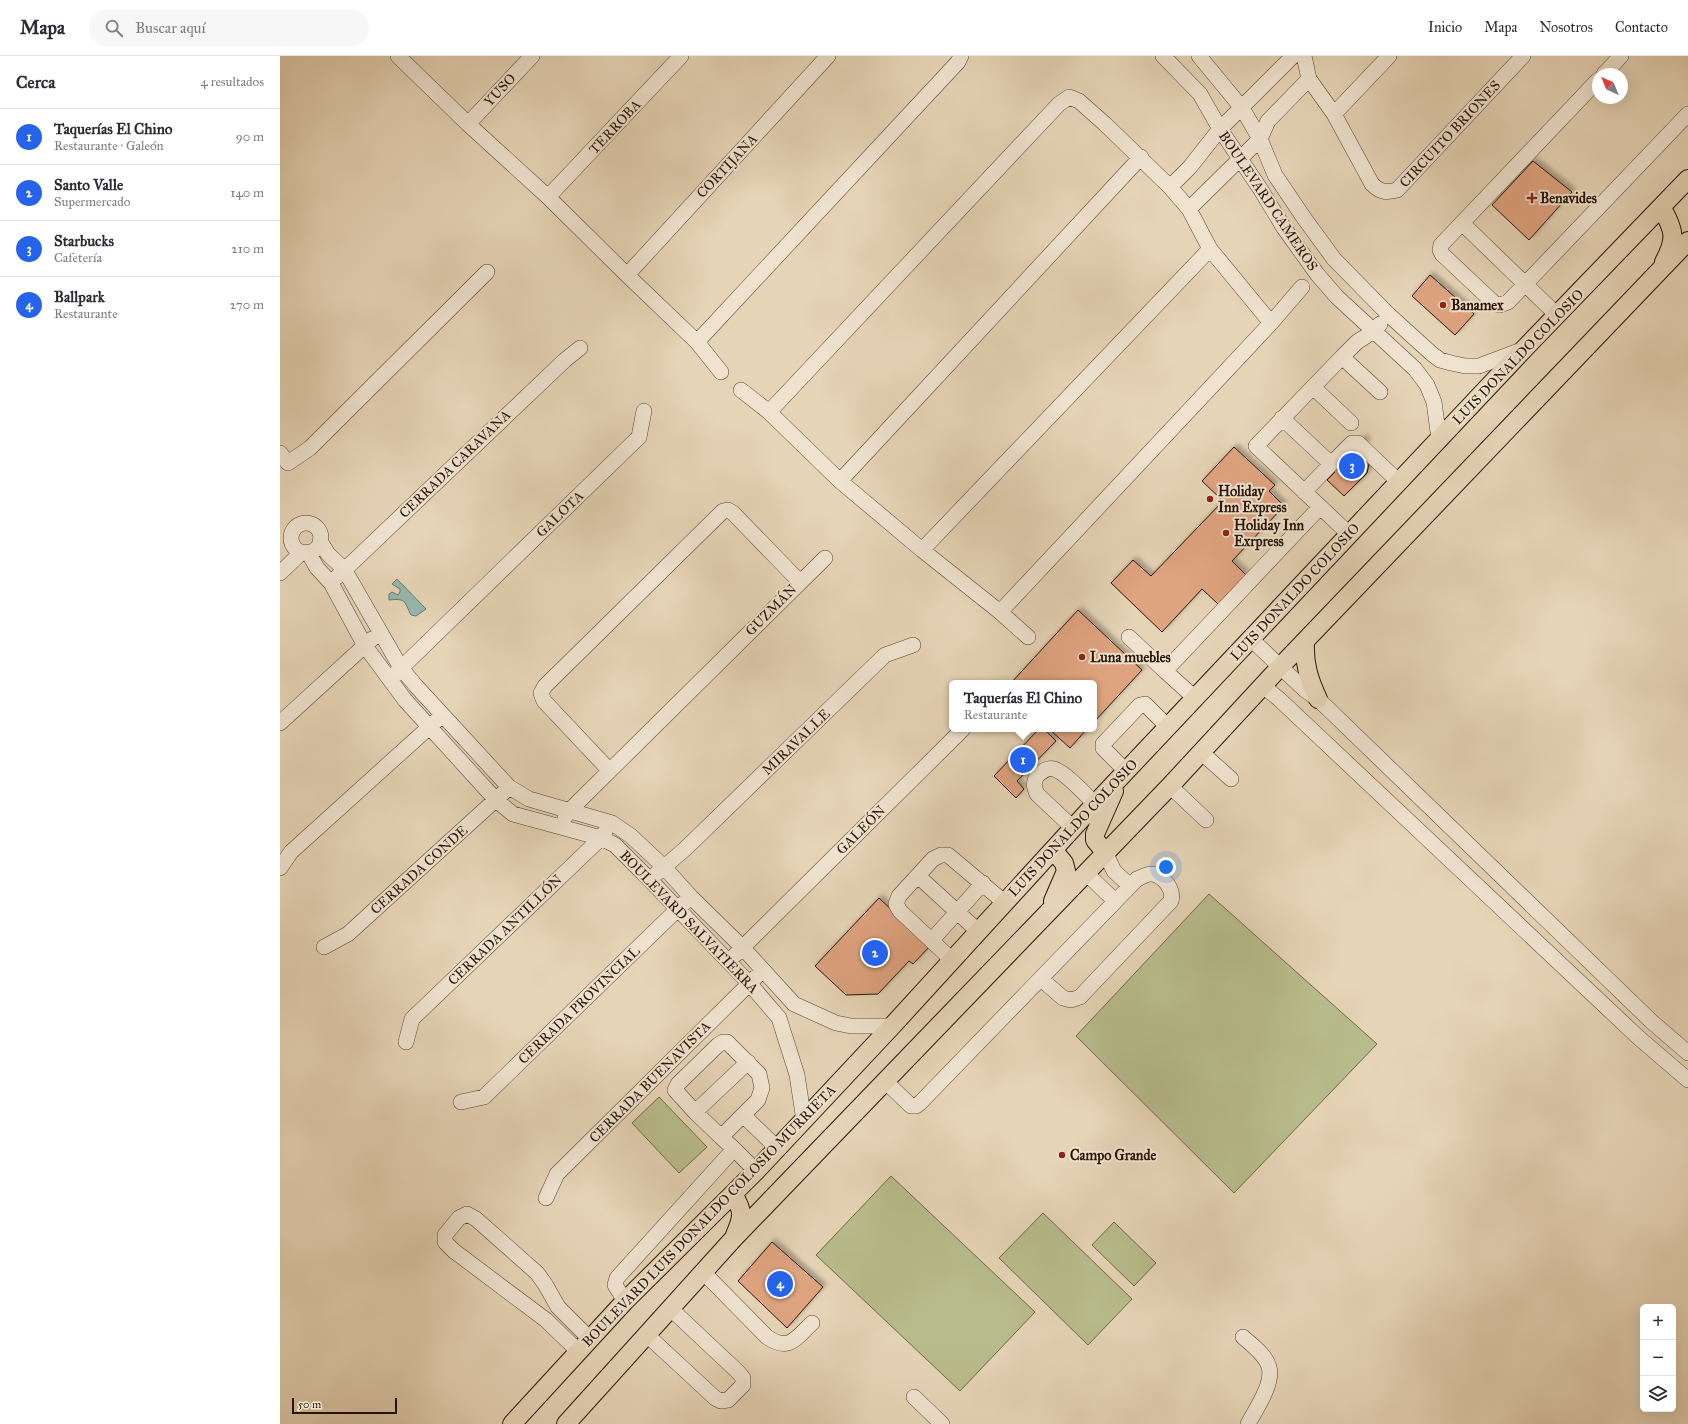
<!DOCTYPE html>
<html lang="es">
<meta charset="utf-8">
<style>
:root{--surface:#fff;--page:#f7f7f7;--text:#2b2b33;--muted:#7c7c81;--line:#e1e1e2;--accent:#2563eb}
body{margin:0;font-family:"IM FELL Great Primer",serif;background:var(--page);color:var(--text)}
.controls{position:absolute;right:12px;bottom:12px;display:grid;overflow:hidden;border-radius:6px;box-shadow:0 4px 16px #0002}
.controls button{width:36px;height:36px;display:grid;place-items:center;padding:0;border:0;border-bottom:1px solid var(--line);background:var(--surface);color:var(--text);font:20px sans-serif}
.compass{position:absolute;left:1312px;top:12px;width:36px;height:36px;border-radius:50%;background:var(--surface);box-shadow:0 4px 16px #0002;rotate:316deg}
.scale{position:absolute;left:12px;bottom:10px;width:105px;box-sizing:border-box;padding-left:4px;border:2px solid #271402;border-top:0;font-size:11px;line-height:14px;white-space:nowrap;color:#271402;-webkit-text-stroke:3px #efe3d0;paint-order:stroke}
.you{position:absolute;left:886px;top:811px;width:14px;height:14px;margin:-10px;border:3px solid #fff;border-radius:50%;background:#1a73e8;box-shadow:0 0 0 6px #1a73e833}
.badge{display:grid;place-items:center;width:26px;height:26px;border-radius:50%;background:var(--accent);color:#fff;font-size:13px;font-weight:700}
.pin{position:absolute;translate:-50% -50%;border:2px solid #fff;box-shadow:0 1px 4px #0006}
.popup{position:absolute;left:669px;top:624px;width:148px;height:52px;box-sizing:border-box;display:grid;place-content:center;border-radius:6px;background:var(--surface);filter:drop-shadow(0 1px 3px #0005);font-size:13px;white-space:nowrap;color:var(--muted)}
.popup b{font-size:15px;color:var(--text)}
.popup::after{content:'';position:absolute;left:50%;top:100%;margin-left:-8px;border:8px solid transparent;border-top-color:var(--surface)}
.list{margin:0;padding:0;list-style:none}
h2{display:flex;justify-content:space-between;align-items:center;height:52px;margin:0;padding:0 16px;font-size:17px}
h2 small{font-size:13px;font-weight:400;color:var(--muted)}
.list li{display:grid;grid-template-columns:26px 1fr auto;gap:12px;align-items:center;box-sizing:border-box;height:56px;padding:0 16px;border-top:1px solid var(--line)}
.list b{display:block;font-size:15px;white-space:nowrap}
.list p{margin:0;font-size:13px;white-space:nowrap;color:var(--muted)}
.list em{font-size:13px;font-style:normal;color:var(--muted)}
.icon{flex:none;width:22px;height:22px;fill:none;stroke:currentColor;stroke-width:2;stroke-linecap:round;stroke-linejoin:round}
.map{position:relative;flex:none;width:1408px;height:1368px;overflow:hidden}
header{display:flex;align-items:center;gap:24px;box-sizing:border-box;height:56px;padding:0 20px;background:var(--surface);border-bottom:1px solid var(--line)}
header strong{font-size:19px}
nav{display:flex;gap:22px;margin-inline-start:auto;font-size:14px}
.search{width:280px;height:36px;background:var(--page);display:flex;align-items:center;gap:10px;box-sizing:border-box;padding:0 14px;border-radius:22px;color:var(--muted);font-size:15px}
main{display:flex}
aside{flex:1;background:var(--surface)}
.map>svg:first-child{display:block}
.green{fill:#b8bc8c;stroke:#706847}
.water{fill:#96b8b0;stroke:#6a766a}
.building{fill:#dea37f;stroke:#271402;filter:url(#shadow)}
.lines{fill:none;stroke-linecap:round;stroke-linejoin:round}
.minor-casing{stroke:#57442f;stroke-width:16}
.major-casing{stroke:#271402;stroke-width:20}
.minor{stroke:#efe3d0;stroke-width:15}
.major{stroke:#e6d4b6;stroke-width:18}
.poi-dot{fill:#8f2418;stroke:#efe3d0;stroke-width:1.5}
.labels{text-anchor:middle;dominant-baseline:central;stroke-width:4;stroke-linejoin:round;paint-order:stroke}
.street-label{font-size:14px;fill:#271402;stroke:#efe3d0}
.poi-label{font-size:14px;font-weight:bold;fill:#271402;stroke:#efe3d0;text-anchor:start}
</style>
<header>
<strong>Mapa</strong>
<div class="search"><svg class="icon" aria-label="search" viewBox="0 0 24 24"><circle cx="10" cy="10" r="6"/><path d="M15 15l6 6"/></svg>Buscar aquí</div>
<nav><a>Inicio</a><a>Mapa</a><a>Nosotros</a><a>Contacto</a></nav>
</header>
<main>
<aside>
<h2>Cerca<small>4 resultados</small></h2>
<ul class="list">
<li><span class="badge">1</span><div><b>Taquerías El Chino</b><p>Restaurante · Galeón</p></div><em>90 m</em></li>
<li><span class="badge">2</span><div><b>Santo Valle</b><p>Supermercado</p></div><em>140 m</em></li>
<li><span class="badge">3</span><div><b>Starbucks</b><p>Cafetería</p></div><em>210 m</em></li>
<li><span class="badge">4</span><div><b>Ballpark</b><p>Restaurante</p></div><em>270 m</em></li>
</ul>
</aside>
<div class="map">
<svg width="1408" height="1368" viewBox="0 0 1408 1368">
<defs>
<filter id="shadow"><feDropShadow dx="3.5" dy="-3.5" stdDeviation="2" flood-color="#0004"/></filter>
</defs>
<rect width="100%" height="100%" fill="#e6d4b6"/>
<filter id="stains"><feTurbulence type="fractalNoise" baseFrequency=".005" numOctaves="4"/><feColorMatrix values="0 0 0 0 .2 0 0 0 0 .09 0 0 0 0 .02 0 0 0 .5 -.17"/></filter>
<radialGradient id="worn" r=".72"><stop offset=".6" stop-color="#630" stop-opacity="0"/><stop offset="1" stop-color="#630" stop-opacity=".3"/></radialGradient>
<!-- green -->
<path class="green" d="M929,838L1097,988L954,1137L796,980Z
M379,1041L427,1091L399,1117L352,1067Z
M611,1120L755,1256L680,1335L536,1199Z
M763,1157L852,1243L808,1289L719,1202Z
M834,1166L876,1207L854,1230L812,1189Z"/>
<!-- water -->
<path class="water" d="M117,523L146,553L136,560L131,559C124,546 127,542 109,544V538L112,536L118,539L120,536V533L112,528Z"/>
<!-- building -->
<path class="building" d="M1253,105L1292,136L1249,184L1212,149Z
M1150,219L1194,258L1175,279L1132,240Z
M1083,382L1087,386L1077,396L1089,408L1087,417L1064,440L1047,424L1055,416L1052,413Z
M954,391L995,429L989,435L1004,450L952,505L966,519L938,548L922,533L882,576L831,527L853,504L871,520L943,445L922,425Z
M798,554L862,614L814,666V627H731Z
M759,673H764L776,685L737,725L744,733L736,742L714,720Z
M769,673H807L790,692Z
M599,842L650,890L633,908L629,905L598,938L566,939L535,910Z
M492,1186L543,1231L507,1272L458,1225Z"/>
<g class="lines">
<!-- minor casing -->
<g class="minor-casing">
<path id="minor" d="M118,0L188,68L268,141L347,219L417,286L678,6L681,0
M883,0L920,38L940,73L981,134L1004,172L1037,218L1057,241L1135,313L1147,329L1154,346L1159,383
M919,0L962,52L980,83L995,119L1024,162L1054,203L1109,259L1152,298L1160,304L1171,307L1185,310H1199L1244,293
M1024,0L1029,23L1054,58L1092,128C1100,136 1106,137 1117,134L1243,0
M1324,18L1341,0
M1318,24L1161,189L1160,194L1162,198L1215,248L1220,249L1228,246L1408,58
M1054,58L1109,0
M188,68L252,0
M890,131L910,111L940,73L1013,0
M268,141L401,0
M909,153L980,83L988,65L1029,23
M1182,167L1277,259
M347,219L548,0
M417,286L441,316
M1062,301L1077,286L1094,275L1100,268
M1033,331L1062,301L1100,336
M461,334L489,356L560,425L642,494L720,556L748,581
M489,356L779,48L789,41L799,45L825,68L890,131L909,153L930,193L991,267
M1002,362L1051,408L1024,436
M0,397L8,407L30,392L207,216
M1051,408L1072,387H1078L1119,426
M560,425L861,101
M11 482a15 15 0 1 1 30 0a15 15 0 1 1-30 0Z
M1069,478L976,390L1033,331L1071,367
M40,485L48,498L64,513L121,612L136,630L229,731L249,743L332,767L351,780L384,811L411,841L462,891L514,948L556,967L571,970H612
M642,494L930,193
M28,496L37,512L51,527L85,590L125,644L216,744L233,758L321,782L335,789L370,824L469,927L499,962L517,1019L524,1065
M0,517L22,496
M57,521L285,304L300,292
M720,556L991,267L1022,231
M849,581L885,615L1040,451
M971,583L1025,634L1038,643L1372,966L1408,997
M885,615L915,642
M114,619L359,381L364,355
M983,630L999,643L1359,982L1408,1024
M0,667L92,583
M921,696L951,723
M329,714L264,645L261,637L265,630L443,455L448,454L453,457L520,526
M846,715L823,692V688L860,649L865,648L888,671
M890,730L926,764
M285,761L289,755L545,502
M793,772L757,738C754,731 753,727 757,720C761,716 768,711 774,713C785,716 806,739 815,748
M825,796L834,815L850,830
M0,812L11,796L156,665
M377,817L405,793L605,599L633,589
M806,817L835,845
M638,820L698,875
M652,884L703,827
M44,891L68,878L223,737
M455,899L683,673
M672,904L620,855L616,848L619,840L653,803L661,799H668L724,846
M126,986L132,963L321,782L325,776
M443,986H447L479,1018L482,1032L478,1044L441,1081L415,1056L395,1034L398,1028L438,989Z
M605,1025L631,1050H636L640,1047L857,823C862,821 868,817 873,818C885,821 894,834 891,845L800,941L791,944L783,942L761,923
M181,1046L204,1041L405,846
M415,1056L468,1006
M463,1059L497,1092
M454,1093L476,1115
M266,1142L277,1118L476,921
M423,1216L487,1281C509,1296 515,1283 532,1267
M345,1245L335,1229L337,1222L454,1093L441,1081
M367,1279L435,1342L441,1345L448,1344L463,1329V1322L458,1316L391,1253
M963,1281C972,1289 986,1299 989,1311C994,1328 975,1354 968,1368
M298,1295L266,1264L174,1195L165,1186V1179L179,1162L187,1158L196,1163L257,1217L265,1228L278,1251L310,1283
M634,1341L662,1368"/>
</g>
<!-- major casing -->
<g class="major-casing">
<path id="major" d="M1382,152C1394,175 1397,182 1384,206
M1025,587C1024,608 1029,624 1038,643
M825,796L815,784V778L834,735
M773,845L786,815L784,807L773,794
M453,1138C464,1156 463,1160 455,1179
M232,1368L345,1245L476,1115L612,970L815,748L1244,293L1408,123
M286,1368L454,1182L890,730L1000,611L1408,185"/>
</g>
<!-- minor -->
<use href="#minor" class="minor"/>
<!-- major -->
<use href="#major" class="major"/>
</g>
<!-- markers -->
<g class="poi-dot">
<path d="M1250 136h4v4h4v4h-4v4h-4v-4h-4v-4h4z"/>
<circle cx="1163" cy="249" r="4"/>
<circle cx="930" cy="443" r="4"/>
<circle cx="946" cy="477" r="4"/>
<circle cx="802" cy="601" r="4"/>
<circle cx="782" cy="1099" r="4"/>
</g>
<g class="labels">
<!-- street labels -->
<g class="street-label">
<text transform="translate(220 34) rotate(-47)">YUSO</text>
<text transform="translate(335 71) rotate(-47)">TERROBA</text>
<text transform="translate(1170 78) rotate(-47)">CIRCUITO BRIONES</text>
<text transform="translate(447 110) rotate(-47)">CORTIJANA</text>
<text transform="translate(988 145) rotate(56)">BOULEVARD CAMEROS</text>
<text transform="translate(1238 301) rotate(-46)">LUIS DONALDO COLOSIO</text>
<text transform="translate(175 408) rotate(-44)">CERRADA CARAVANA</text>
<text transform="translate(280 458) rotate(-44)">GALOTA</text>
<text transform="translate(1015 536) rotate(-47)">LUIS DONALDO COLOSIO</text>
<text transform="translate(491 554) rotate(-45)">GUZMÁN</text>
<text transform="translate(516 686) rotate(-44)">MIRAVALLE</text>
<text transform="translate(793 772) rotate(-47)">LUIS DONALDO COLOSIO</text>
<text transform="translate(581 774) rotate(-45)">GALEÓN</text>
<text transform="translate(139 814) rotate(-42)">CERRADA CONDE</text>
<text transform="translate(409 866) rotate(46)">BOULEVARD SALVATIERRA</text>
<text transform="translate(225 874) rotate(-44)">CERRADA ANTILLÓN</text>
<text transform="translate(299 949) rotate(-44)">CERRADA PROVINCIAL</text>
<text transform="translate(370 1026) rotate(-45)">CERRADA BUENAVISTA</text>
<text transform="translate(429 1160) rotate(-46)">BOULEVARD LUIS DONALDO COLOSIO MURRIETA</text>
</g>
<!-- poi labels -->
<g class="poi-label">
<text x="1260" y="142">Benavides</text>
<text x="1171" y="249">Banamex</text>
<text x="938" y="435">Holiday<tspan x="938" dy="16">Inn Express</tspan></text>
<text x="954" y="469">Holiday Inn<tspan x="954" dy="16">Exrpress</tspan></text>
<text x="810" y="601">Luna muebles</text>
<text x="790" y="1099">Campo Grande</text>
</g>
</g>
<rect width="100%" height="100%" filter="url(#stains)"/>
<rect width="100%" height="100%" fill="url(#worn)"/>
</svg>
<div class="controls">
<button>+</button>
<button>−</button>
<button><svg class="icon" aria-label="layers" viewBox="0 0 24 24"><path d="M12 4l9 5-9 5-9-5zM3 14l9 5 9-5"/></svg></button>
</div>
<svg class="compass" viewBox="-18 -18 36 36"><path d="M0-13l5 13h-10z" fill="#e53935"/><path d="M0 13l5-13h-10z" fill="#7c7c81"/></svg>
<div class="scale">50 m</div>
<div class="you"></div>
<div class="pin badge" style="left:743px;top:704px">1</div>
<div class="popup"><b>Taquerías El Chino</b>Restaurante</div>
<div class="pin badge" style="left:595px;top:897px">2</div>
<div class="pin badge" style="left:1072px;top:410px">3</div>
<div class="pin badge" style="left:500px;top:1228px">4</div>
</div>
</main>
